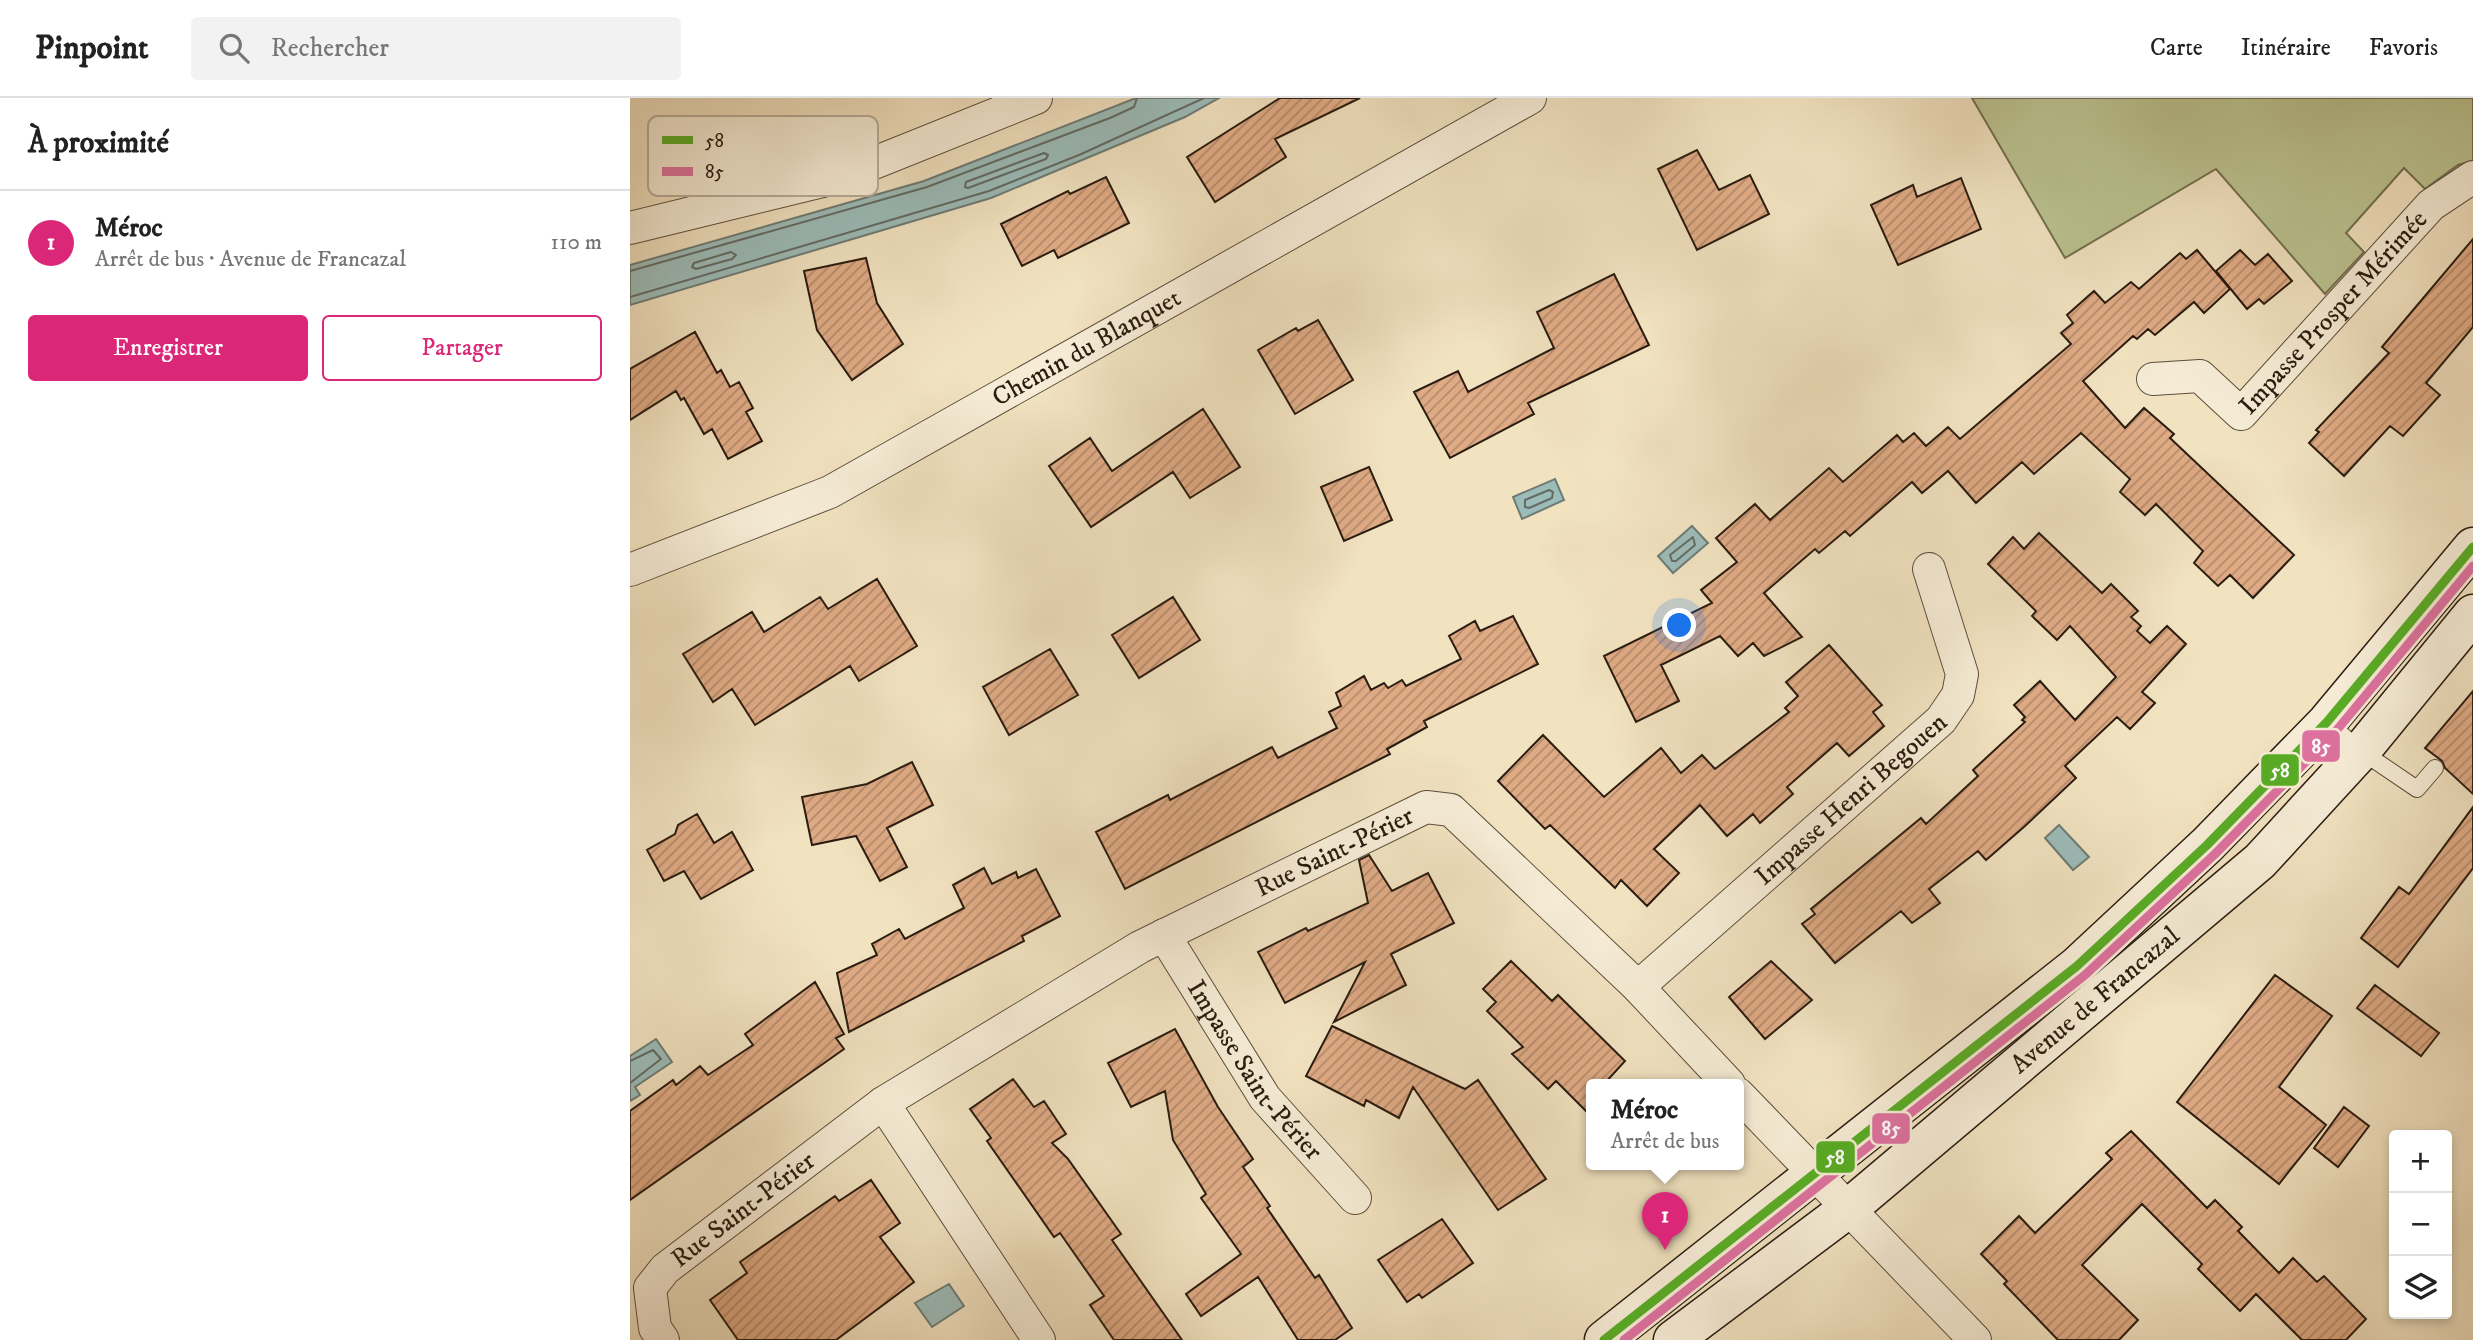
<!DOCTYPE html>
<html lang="fr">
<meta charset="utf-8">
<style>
:root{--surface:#fff;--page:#f2f2f2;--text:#222;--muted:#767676;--line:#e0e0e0;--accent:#db2777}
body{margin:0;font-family:"IM FELL DW Pica",serif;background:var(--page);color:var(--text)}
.controls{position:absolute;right:21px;bottom:21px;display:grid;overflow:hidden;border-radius:7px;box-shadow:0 4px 10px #0003}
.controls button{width:63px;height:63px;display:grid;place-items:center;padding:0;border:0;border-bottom:2px solid var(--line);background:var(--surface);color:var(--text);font:35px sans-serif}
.you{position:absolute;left:1050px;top:528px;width:24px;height:24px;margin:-18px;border:5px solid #fff;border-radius:50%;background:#1a73e8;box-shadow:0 0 0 10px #1a73e833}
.badge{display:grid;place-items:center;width:46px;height:46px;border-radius:50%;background:var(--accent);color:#fff;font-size:23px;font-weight:700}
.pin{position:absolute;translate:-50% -58px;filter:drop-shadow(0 2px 4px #0008)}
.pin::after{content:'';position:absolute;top:37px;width:24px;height:21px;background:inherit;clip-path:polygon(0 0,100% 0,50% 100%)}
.popup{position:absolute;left:956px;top:981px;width:158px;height:91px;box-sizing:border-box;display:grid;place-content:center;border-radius:7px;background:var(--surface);filter:drop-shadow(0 2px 5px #0005);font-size:23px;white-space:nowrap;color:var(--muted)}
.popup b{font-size:26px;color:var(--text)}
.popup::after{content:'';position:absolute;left:50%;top:100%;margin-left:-14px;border:14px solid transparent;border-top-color:var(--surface)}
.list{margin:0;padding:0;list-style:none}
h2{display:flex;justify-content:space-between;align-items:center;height:91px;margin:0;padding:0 28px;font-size:30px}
h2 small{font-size:23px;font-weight:400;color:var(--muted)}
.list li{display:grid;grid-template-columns:46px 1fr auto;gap:21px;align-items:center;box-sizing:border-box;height:105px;padding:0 28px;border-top:2px solid var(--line)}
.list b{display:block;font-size:26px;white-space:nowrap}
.list p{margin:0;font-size:23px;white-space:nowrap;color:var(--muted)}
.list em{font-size:23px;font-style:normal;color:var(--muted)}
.actions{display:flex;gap:14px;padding:21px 28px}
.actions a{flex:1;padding:16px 0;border:2px solid var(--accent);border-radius:7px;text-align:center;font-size:24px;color:var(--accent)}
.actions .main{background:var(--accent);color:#fff}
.icon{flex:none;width:38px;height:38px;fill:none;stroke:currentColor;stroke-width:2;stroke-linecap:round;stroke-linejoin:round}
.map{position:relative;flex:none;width:1843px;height:1242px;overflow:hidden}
header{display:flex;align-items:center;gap:42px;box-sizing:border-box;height:98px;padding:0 35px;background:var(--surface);border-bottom:2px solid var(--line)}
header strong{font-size:33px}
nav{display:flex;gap:38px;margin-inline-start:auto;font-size:24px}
.search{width:490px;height:63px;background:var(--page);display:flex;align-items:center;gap:18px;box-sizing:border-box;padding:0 24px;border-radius:7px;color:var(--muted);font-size:26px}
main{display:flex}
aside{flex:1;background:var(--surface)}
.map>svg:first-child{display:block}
.park{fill:#bbc391;stroke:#727050;stroke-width:2}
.water{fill:#9cbcb9;stroke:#6e7c75;stroke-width:2}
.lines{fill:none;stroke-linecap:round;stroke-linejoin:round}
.shore{stroke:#636c64;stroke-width:2}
.building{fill:url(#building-hatch);stroke:#2a1c10;stroke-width:2}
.lane-casing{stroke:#5c4e3c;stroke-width:18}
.street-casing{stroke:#5c4e3c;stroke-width:34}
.secondary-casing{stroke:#2a1c10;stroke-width:41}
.lane{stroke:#f6ecd6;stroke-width:16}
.street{stroke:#f6ecd6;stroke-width:32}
.secondary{stroke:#f6ecd6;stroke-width:38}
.bus-1-casing{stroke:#f6ecd6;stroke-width:14}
.bus-2-casing{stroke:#f6ecd6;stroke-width:14}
.bus-1{stroke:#58ac25;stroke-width:9}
.bus-2{stroke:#dd719f;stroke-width:9}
.labels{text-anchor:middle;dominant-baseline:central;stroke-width:5;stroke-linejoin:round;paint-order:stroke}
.street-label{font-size:26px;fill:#2a1c10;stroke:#f6ecd6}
.key{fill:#f6ecd6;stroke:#b9ae9b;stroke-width:2}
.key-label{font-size:19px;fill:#2a1c10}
.line-badge{stroke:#f6ecd6;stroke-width:2.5}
.badge-label{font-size:19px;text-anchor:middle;font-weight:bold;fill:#fff}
</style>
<header>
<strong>Pinpoint</strong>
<div class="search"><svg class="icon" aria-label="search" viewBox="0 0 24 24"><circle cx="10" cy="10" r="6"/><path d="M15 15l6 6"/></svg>Rechercher</div>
<nav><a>Carte</a><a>Itinéraire</a><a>Favoris</a></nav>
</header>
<main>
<aside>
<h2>À proximité<small></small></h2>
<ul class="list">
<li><span class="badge">1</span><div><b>Méroc</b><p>Arrêt de bus · Avenue de Francazal</p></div><em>110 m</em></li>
</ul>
<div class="actions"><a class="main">Enregistrer</a><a>Partager</a></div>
</aside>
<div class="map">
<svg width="1843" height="1242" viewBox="0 0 1843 1242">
<defs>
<pattern id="building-hatch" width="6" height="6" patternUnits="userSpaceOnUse" patternTransform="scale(1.75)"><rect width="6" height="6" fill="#dfab85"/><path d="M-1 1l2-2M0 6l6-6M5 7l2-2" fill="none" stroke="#b58a6b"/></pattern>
</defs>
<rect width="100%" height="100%" fill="#f1e2c0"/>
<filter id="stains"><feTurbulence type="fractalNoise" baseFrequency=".00286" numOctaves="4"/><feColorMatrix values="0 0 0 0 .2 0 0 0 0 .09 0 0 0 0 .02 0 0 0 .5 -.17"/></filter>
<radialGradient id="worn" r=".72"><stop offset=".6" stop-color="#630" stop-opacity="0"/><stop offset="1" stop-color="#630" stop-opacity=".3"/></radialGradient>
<!-- park -->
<path class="park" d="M1342,0H1843V63L1828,67L1795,91L1774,70L1716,135L1734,154L1695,196L1586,71L1435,160Z"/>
<!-- water -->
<path class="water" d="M506,0H589L555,19L361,100L0,207V167L294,83Z
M925,381L934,402L892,421L883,399Z
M1062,428L1078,445L1043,475L1028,458Z
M1429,727L1459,759L1443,772L1415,740Z
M26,941L42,964L5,989L10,997L0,1003V958Z
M319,1186L334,1208L302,1229L285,1205Z"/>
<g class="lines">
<!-- shore -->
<path class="shore" d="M414,55L418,57L416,61L338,90L335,89L336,84Z
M101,154L106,157L102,161L66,171L62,169L64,165Z
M0,173L297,89L480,20L504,9L507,0
M0,199L359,93L449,57L574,0
M919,392L923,394L922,400L899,410L895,409V402Z
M1063,439L1065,447L1046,463H1042L1040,457Z
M0,963L23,952L31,961L0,985"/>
</g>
<!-- building -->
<path class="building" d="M650,0H730L645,41L656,59L585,104L557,59Z
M1067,52L1089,92L1120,77L1139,116L1067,152L1028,71Z
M476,79L499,125L428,160L424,152L392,168L371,126L438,93L440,96Z
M1331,80L1351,131L1268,167L1241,107L1283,87L1287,99Z
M1843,141V229L1796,285L1810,297L1773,338L1760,328L1714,378L1679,345L1689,334L1686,332L1759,255L1752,249Z
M1567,152L1600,191L1574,215L1564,204L1525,237L1518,231L1507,241L1503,238L1453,283L1495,330L1514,310L1544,336L1540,340L1664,457L1623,500L1600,477L1588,488L1564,465L1573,453L1526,406L1515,417L1490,394L1500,381L1451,335L1404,376L1392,364L1346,405L1318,373L1292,395L1282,384L1220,438L1215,433L1189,455L1185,451L1134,495L1172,539L1134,558L1123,545L1108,558L1090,538L1031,567L1049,603L1006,624L974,558L1082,505L1071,492L1107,464L1086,440L1125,406L1140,422L1199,370L1213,384L1267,337L1273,344L1284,335L1296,348L1318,329L1330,341L1441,246L1431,235L1443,225L1437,217L1456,200L1464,193L1475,205L1501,184L1509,191L1550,155L1556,161Z
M1610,152L1625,167L1638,156L1662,183L1634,206L1629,201L1617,211L1586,173Z
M236,160L247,205L273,246L222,282L187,232L174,173Z
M984,176L1019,247L898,305L904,316L820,360L784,294L828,273L838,294L924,250L907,214Z
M688,222L723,282L665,316L628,252L666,230L668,233Z
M65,234L87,275L91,272L100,289L109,284L123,310L116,314L132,343L98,361L82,331L74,336L54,300L51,302L46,293L0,322V271Z
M573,311L610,369L560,400L543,374L461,429L419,368L460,340L482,373Z
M739,369L762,422L714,443L691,389Z
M1409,435L1472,495L1481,486L1508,513L1501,519L1511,528L1507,533L1520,545L1537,528L1556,546L1512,594L1525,605L1500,631L1487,619L1435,668L1446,680L1395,728L1356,762L1348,753L1299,791L1310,805L1282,825L1271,813L1205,865L1172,826L1185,816L1181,811L1291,720L1296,726L1348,678L1343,672L1395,624L1392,622L1395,619L1384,607L1410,583L1445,622L1486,579L1440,528L1427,542L1402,518L1406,513L1358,466L1383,439L1394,451Z
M247,481L287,548L229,583L220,568L125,627L102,591L83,604L53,556L122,514L134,534L190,499L198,511Z
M543,499L570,542L509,580L482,537Z
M883,518L908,566L794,623L797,629L757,651L760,656L495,791L466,734L538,697L540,702L642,649L648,660L707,630L699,614L711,608L706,595L734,578L741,592L754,585L758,590L772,582L776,588L831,561L819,538L845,523L850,533Z
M1199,547L1252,607L1243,614L1254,628L1219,658L1207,645L1157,689L1163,696L1130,725L1123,716L1097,738L1070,707L1024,751L1049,775L1017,808L991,782L985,790L920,727L915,731L868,683L913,637L974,699L1031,650L1051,675L1072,657L1085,671L1159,614L1155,610L1168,598L1156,584Z
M420,551L448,597L379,637L353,589Z
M1843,593V696L1815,670L1812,663L1795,650Z
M282,664L303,707L257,730L277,769L250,783L226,738L182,747L172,699L237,686Z
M1843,709V770L1768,869L1731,840L1769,789L1779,796Z
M67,716L84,745L102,734L123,772L71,801L54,773L34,783L17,752L45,736L48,727Z
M739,757L762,793L798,775L824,825L761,856L776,887L704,924L735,864L655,905L628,854L676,830L678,833L738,805L729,762Z
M354,770L362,786L386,774L388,780L406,771L430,818L392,838L394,843L219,934L207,875L247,857L242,846L269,831L275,841L334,810L323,787Z
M881,863L922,903L928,897L995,963L974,986H962V1019L926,983L918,991L882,956L893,949L857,913L866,904L853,891Z
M1141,863L1182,902L1135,941L1099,899Z
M1645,877L1702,918L1649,989L1696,1027L1649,1086L1547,1004Z
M185,884L214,936L206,940L214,951L0,1102V1013L43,982L46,987L70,968L78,977L123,947L115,936Z
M1745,887L1809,935L1791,958L1727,910Z
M702,928L835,991L848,982L916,1081L868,1112L783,989L769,1020L736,1002L734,1008L676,978Z
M545,931L588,1009L623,1061L613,1069L640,1108L637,1110L685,1180L689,1177L722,1230L705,1242H668L628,1179L571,1218L556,1196L611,1156L571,1100L576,1096L543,1042L535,993L501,1009L478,965Z
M383,981L404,1009L414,1003L436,1036L422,1045L438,1061L491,1136L482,1142L552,1242H484L460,1207L474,1198L430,1135L424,1139L357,1043L361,1040L340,1011Z
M1714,1009L1739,1028L1708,1069L1684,1050Z
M1501,1033L1577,1110L1585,1102L1612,1129L1608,1133L1649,1175L1663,1160L1687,1184L1694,1178L1736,1221L1716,1242H1672L1626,1196L1610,1213L1568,1171L1572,1166L1512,1106L1452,1167L1508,1222L1489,1242H1428L1374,1186L1377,1183L1351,1156L1389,1118L1405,1135L1482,1061L1476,1055Z
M241,1082L270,1125L250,1139L284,1184L206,1242H108L80,1202L117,1175L110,1164L205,1098L209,1103Z
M812,1121L843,1165L792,1200L789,1196L777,1204L748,1162Z"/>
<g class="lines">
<!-- lane casing -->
<g class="lane-casing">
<path id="lane" d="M1697,624L1731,653L1787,691L1805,670"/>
</g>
<!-- street casing -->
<g class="street-casing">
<g id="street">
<path d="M0,130L209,79L406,0"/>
<path id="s1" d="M1523,281L1570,278L1611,316L1801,107L1843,79"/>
<path id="s2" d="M0,472L200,394L900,0"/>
<path id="s3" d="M534,837L635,1000L725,1100"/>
<path id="s4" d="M1008,889L1311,622L1328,597L1332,576L1299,471"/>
<path d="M1108,996L1345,1242"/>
<path d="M253,1005L409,1242"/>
<path id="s5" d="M33,1242L25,1230L20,1190L35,1171L253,1005L510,849L796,709L821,712L1008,889L1099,986"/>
</g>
</g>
<!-- secondary casing -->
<g class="secondary-casing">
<g id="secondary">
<path d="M974,1242L1447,868L1577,747L1697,624L1843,449"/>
<path id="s6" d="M1043,1242L1219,1110L1630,763L1731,653L1843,516"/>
</g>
</g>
<!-- lane -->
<use href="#lane" class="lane"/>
<!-- street -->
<use href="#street" class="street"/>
<!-- secondary -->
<use href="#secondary" class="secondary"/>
<!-- bus-1 casing -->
<g class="bus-1-casing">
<path id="bus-1" d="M974,1242L1447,868L1577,747L1697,624L1843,449"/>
</g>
<!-- bus-2 casing -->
<g class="bus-2-casing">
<path id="bus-2" d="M994,1242L1455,877L1585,756L1706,633L1843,468"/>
</g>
<!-- bus-1 -->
<use href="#bus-1" class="bus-1"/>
<!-- bus-2 -->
<use href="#bus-2" class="bus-2"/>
</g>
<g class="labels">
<!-- street labels -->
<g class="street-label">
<text stroke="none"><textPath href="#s1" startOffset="240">Impasse Prosper Mérimée</textPath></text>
<text stroke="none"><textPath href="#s2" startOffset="509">Chemin du Blanquet</textPath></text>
<text stroke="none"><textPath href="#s4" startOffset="284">Impasse Henri Begouen</textPath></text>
<text stroke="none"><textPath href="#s5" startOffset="870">Rue Saint-Périer</textPath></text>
<text stroke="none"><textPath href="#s6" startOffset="542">Avenue de Francazal</textPath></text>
<text stroke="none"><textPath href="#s3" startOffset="163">Impasse Saint-Périer</textPath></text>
<text stroke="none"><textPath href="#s5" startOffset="177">Rue Saint-Périer</textPath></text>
</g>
</g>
<!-- legend -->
<rect x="18" y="18" width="230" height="80" rx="10" class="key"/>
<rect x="32" y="38" width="31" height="8" fill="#58ac25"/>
<rect x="32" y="69" width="31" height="9" fill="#dd719f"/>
<g class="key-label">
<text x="75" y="49">58</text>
<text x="75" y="80">85</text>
</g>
<g class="line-badge">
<rect x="1671" y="631" width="40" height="34" rx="7" fill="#dd719f"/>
<rect x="1630" y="655" width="40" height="34" rx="7" fill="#58ac25"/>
<rect x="1241" y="1014" width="40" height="33" rx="7" fill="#dd719f"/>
<rect x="1185" y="1042" width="41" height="34" rx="7" fill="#58ac25"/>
</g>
<g class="badge-label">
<text x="1691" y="655">85</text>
<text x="1650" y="679">58</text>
<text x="1261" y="1037">85</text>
<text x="1205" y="1066">58</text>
</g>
<rect width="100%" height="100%" filter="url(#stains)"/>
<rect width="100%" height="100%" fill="url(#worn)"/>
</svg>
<div class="controls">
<button>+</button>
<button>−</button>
<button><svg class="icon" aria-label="layers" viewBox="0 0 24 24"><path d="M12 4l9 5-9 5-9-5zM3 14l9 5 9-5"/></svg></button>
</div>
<div class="you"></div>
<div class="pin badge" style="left:1035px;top:1152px">1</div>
<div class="popup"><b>Méroc</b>Arrêt de bus</div>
</div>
</main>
